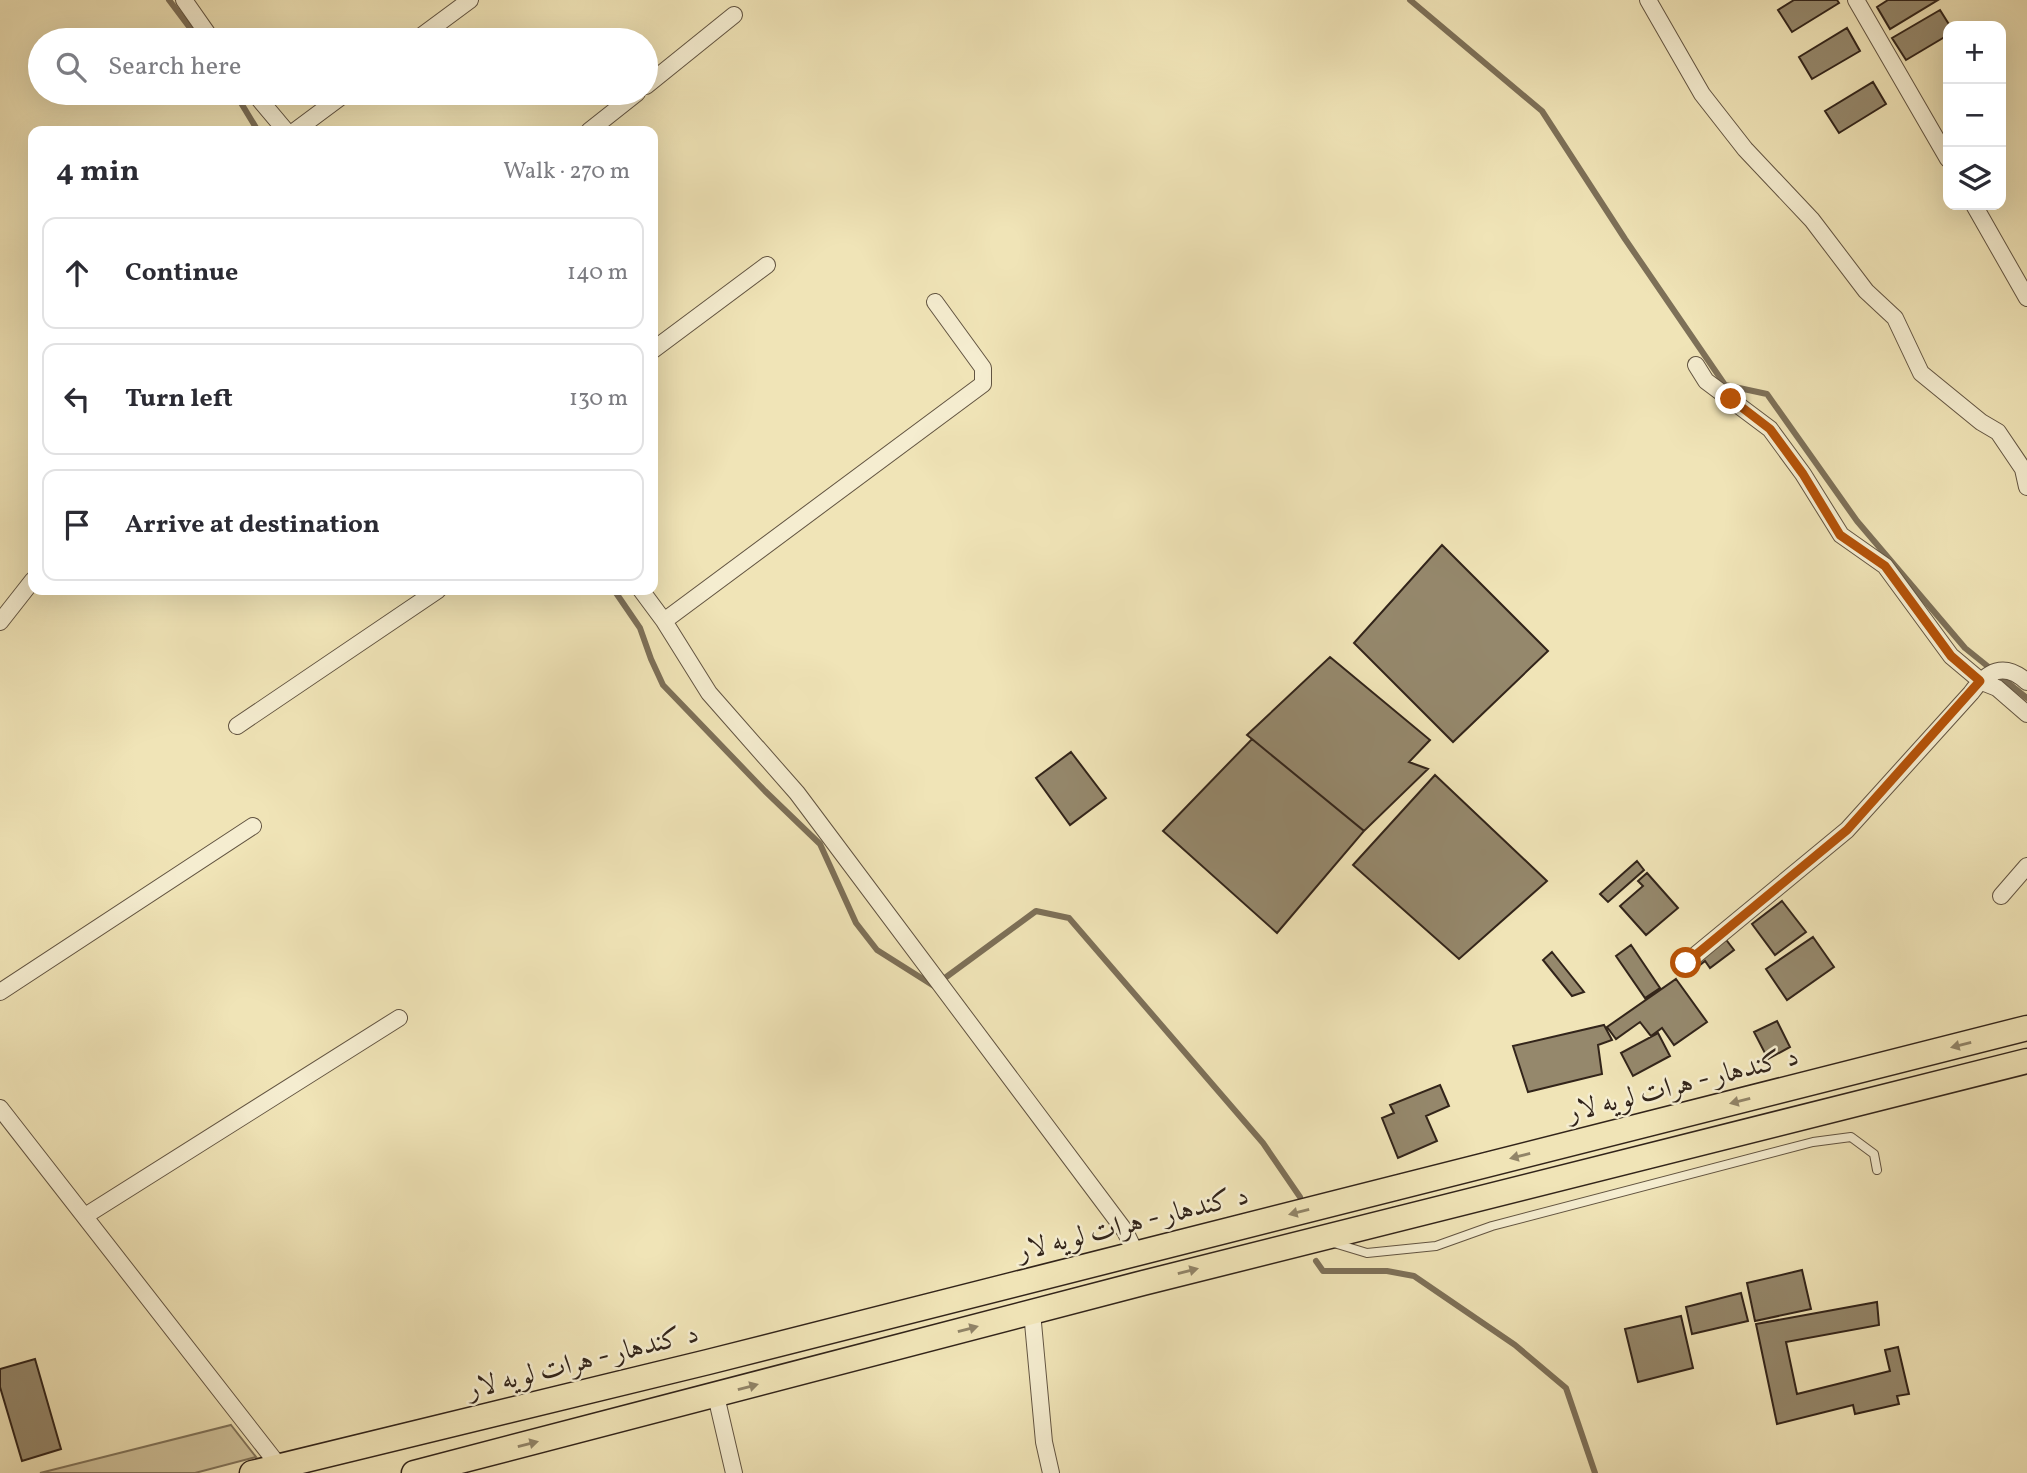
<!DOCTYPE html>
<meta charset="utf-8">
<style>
:root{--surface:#fff;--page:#f7f7f7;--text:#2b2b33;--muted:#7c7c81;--line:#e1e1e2}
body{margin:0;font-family:Vollkorn,Amiri,serif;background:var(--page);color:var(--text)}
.controls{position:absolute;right:21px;top:21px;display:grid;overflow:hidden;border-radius:14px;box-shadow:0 7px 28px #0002}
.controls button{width:63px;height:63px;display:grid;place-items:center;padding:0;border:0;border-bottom:2px solid var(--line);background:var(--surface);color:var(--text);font:35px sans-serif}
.stop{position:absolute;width:21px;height:21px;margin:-16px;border:5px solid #b45309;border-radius:50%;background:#fff}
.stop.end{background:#b45309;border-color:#fff;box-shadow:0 2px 7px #0008}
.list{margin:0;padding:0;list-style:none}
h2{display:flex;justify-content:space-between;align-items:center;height:91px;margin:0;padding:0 28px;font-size:30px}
h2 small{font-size:23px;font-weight:400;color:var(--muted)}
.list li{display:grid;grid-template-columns:46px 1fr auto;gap:21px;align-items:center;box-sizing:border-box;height:112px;margin:0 14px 14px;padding:0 14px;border:2px solid var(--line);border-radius:14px}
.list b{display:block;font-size:26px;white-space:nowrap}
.list em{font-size:23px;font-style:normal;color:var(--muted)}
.icon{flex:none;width:38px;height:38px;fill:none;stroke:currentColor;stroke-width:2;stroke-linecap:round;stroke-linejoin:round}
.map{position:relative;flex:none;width:2027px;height:1473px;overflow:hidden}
.search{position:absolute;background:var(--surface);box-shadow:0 7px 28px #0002;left:28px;top:28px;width:630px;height:77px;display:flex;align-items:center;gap:18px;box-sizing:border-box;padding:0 24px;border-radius:38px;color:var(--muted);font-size:26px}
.panel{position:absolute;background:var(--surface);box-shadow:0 7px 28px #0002;left:28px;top:126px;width:630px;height:469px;border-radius:14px}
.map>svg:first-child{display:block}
.green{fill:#d0c39c;stroke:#81745b;stroke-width:2}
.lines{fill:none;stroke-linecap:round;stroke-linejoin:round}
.stream{stroke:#7d7058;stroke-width:6}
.building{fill:#95886c;stroke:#32241a;stroke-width:2}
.service-casing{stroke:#625441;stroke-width:10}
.minor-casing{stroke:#625441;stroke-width:18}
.trunk-casing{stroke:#32241a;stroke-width:27}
.service{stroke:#f5edd0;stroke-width:8}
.minor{stroke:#f5edd0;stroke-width:16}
.trunk{stroke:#f0e4b7;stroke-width:24}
.oneway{fill:#918468}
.route{stroke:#b45309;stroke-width:9}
.labels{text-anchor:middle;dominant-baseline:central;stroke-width:5;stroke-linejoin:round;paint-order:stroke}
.street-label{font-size:28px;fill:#32241a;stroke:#f5edd0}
</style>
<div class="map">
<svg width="2027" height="1473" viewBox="0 0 2027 1473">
<rect width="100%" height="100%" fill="#f0e4b7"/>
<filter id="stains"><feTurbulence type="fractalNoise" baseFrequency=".00286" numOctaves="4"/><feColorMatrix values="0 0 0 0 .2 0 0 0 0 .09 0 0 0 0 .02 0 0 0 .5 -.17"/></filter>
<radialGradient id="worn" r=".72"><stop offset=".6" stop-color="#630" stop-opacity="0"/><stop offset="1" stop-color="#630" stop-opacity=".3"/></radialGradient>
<!-- green -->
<path class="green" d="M231,1425L256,1457L195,1473H40Z"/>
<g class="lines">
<!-- stream -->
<path class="stream" d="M169,0L199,40
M1410,0L1542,111L1625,239L1725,385L1767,394L1857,521L1965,648L2027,698
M235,93L258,131
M614,590L640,628L651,659L663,685L765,791L820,844L856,923L877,950L934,986L1036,911L1069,918L1263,1143L1300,1197
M1316,1261L1323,1271H1387L1414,1276L1515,1345L1566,1388L1595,1473"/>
</g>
<!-- building -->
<path class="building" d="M1794,0H1837L1839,3L1792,32L1778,10Z
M1888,0H1938L1890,29L1877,7Z
M1940,10L1950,26H1948V35L1906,60L1892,38Z
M1847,28L1860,51L1812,79L1799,57Z
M1873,82L1886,104L1839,133L1825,111Z
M1442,545L1548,651L1453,742L1354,643Z
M1330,657L1430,740L1409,762L1428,769L1364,831L1247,735Z
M1252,739L1364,831L1277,933L1163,831Z
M1071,752L1106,798L1070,825L1036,778Z
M1435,775L1547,881L1459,959L1353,865Z
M1637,861L1644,870L1608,902L1600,894Z
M1647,873L1678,908L1646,935L1620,906L1643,886L1638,881Z
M1782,901L1806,932L1775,955L1752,924Z
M1724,937L1734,950L1710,968L1705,961L1695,969L1690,962Z
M1813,937L1834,967L1787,1000L1766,969Z
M1631,945L1660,988L1645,998L1616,956Z
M1552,952L1584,992L1572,996L1543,960Z
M1676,979L1707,1022L1674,1045L1662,1028L1651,1036L1640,1022L1616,1039L1607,1027Z
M1777,1021L1790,1047L1768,1059L1754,1032Z
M1604,1025L1612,1040L1598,1045L1602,1074L1528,1092L1513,1046Z
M1658,1033L1670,1056L1633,1076L1621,1053Z
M1440,1085L1449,1106L1426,1116L1437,1141L1398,1158L1382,1118L1394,1113L1390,1105Z
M1802,1270L1811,1309L1755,1321L1747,1283Z
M1741,1293L1748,1321L1692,1334L1686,1307Z
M1877,1302L1879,1325L1786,1342L1797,1394L1890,1371L1885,1350L1898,1347L1909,1394L1897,1396L1899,1404L1855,1414L1853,1405L1777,1424L1756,1324Z
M1681,1316L1693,1368L1638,1382L1625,1329Z
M35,1359L61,1449L22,1461L0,1387V1369Z"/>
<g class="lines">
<!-- service casing -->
<g class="service-casing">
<path id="service" d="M1334,1243L1367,1253L1436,1246L1492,1226L1813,1142L1851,1137L1874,1154L1877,1170"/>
</g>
<!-- minor casing -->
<g class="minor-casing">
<path id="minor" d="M184,0L212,40
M1648,0L1702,94L1745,149L1812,220L1866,291L1895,318L1921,373L1981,422L1998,432L2023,469L2027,487
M1856,0L1948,159
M416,40L470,0
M646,86L734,15
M254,93L286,131
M295,131L346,93
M589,131L637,93
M1974,205L2027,298
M653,350L767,265
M1696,365L1706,381L1770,429L1803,474L1841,535L1885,566L1951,656L1982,682L1997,688L2027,714
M641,590L664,621L709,693L797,793L1125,1231L1136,1254
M664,621L983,384V368L935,302
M0,622L33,580
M237,726L438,590
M2001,896L2027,866
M1686,963L1847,830L1971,693C1987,671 2004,661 2027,682
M0,992L253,826
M0,1108L283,1471
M85,1216L399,1018
M1032,1312L1044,1442L1051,1473
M716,1396L734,1473"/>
</g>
<!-- trunk casing -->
<g class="trunk-casing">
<path id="trunk" d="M252,1473L708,1362L2027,1028
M414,1473L1143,1283L2027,1061"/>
</g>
<!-- service -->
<use href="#service" class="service"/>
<!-- minor -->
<use href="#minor" class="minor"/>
<!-- trunk -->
<use href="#trunk" class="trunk"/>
</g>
<!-- one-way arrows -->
<defs><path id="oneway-solid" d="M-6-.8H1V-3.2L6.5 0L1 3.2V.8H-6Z" transform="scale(1.75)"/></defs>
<g class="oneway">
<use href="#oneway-solid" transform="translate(1961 1045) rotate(166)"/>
<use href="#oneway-solid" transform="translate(1740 1101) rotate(166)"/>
<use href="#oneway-solid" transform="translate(1520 1156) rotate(166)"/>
<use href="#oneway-solid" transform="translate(1299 1212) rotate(166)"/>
<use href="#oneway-solid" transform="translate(1188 1271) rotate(-14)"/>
<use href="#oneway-solid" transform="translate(968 1329) rotate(-15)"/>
<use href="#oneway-solid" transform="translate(748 1387) rotate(-15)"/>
<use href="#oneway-solid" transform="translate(528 1444) rotate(-14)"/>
</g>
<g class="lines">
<!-- route -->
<path class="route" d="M1686,963L1847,830L1980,681L1951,656L1885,566L1840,535L1803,474L1770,429L1731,399"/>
</g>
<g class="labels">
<!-- street labels -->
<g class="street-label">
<text transform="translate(1683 1085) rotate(-14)">د کندهار - هرات لويه لار</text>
<text transform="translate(1133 1224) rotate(-14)">د کندهار - هرات لويه لار</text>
<text transform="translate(583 1362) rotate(-14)">د کندهار - هرات لويه لار</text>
</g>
</g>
<rect width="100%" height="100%" filter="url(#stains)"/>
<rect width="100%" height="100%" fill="url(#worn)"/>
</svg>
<div class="controls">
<button>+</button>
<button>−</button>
<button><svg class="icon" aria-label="layers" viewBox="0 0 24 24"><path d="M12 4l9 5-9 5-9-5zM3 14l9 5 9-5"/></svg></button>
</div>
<div class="stop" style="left:1686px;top:963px"></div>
<div class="stop end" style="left:1731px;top:399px"></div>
<div class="search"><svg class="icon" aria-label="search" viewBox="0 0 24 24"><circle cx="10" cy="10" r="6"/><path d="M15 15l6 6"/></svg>Search here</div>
<section class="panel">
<h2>4 min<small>Walk · 270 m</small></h2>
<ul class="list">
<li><svg class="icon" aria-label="ahead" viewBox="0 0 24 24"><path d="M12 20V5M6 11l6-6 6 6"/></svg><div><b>Continue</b></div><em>140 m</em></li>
<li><svg class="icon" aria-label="left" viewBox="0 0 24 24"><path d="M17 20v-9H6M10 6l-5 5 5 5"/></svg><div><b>Turn left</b></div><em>130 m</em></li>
<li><svg class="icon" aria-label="arrive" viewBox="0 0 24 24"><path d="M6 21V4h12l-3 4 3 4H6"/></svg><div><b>Arrive at destination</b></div></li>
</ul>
</section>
</div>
